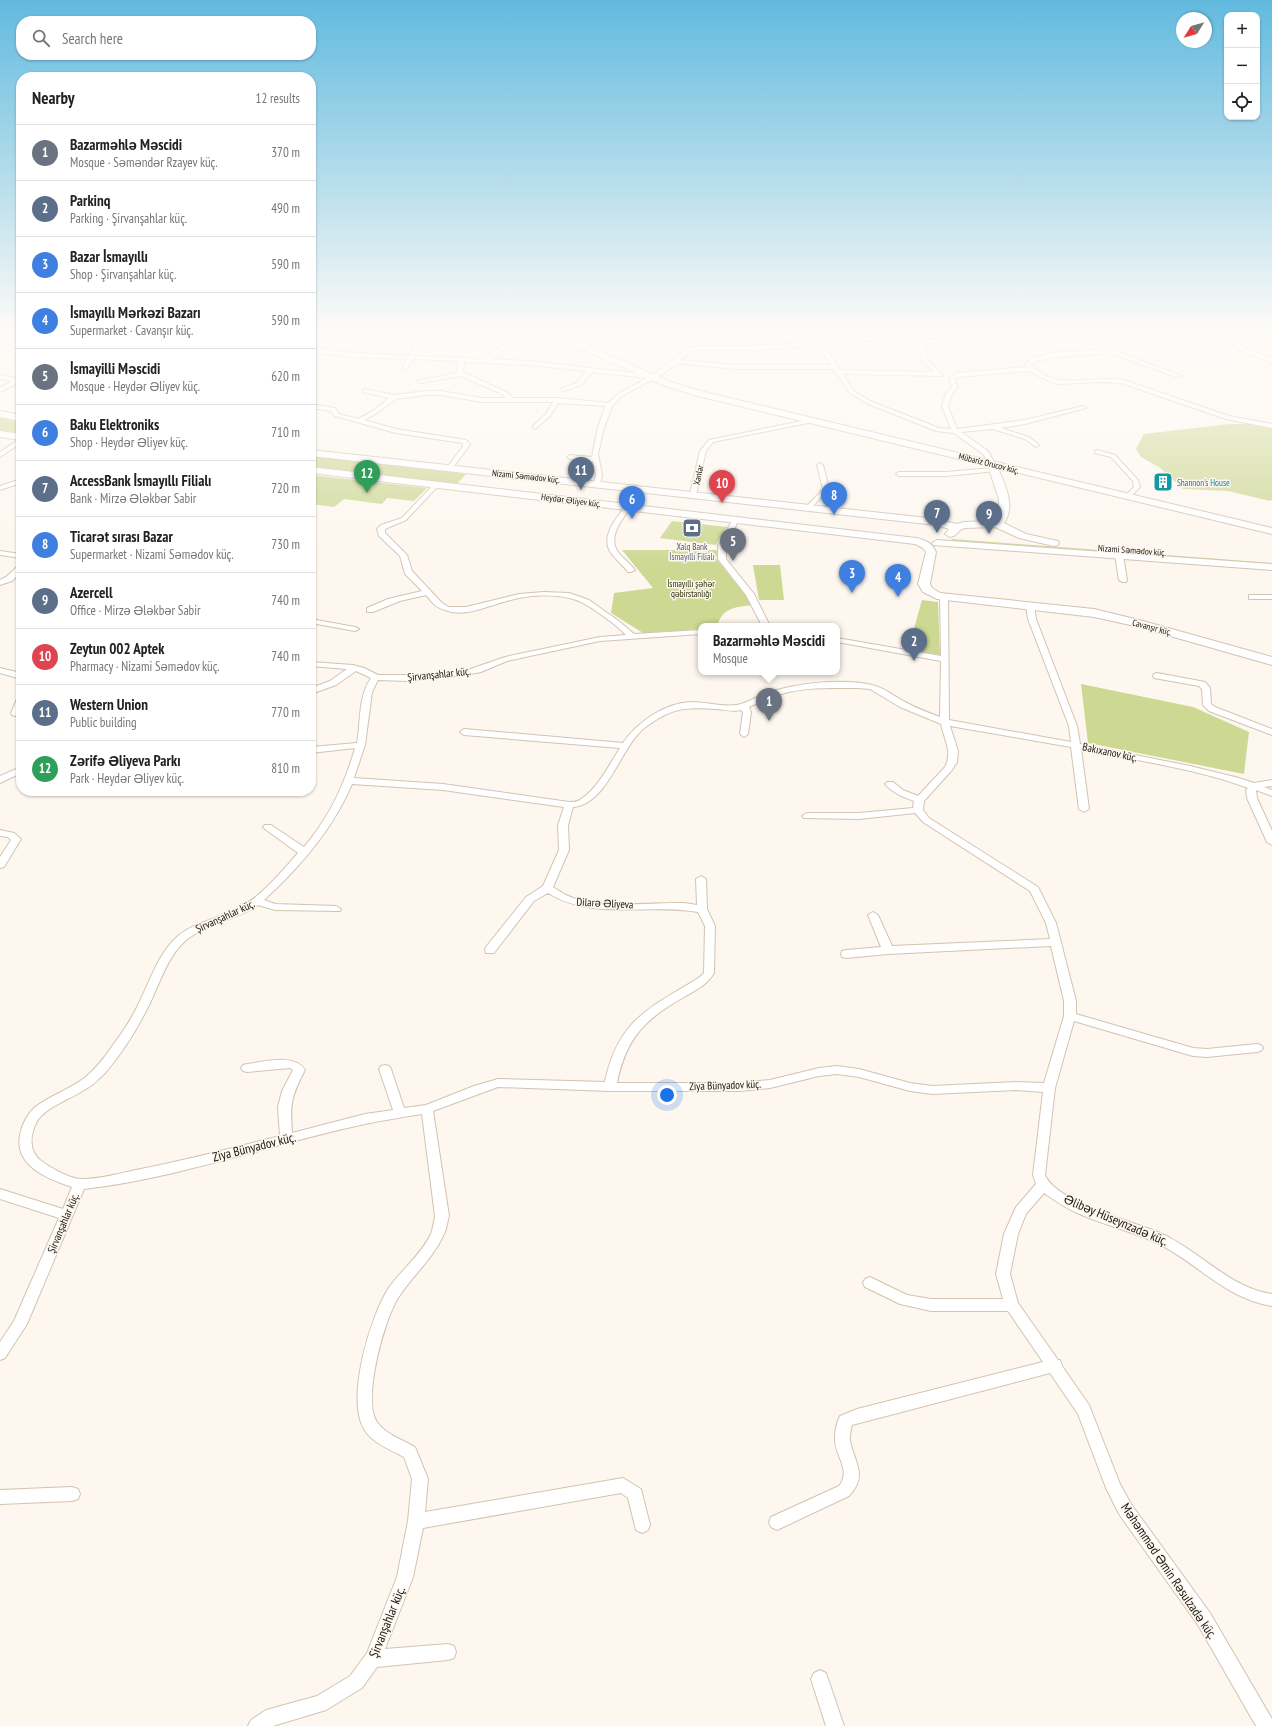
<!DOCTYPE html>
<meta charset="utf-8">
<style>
:root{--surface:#fff;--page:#f2f2f2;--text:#222;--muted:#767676;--line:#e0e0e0;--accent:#d93025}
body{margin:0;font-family:"PT Sans Narrow",sans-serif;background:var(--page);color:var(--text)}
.controls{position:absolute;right:12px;top:12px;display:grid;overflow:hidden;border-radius:8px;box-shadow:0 1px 3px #0004}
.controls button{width:36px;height:36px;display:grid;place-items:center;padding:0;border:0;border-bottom:1px solid var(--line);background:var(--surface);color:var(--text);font:20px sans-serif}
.compass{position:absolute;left:1176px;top:12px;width:36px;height:36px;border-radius:50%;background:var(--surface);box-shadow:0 1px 3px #0004;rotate:233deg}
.you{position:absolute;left:667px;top:1095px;width:14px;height:14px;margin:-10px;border:3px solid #fff;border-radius:50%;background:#1a73e8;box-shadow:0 0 0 6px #1a73e833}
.badge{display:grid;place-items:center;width:26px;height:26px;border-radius:50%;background:var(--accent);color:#fff;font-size:13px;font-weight:700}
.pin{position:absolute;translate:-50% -33px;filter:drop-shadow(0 1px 2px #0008)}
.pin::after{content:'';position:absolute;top:21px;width:14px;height:12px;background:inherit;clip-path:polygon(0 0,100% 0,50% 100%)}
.popup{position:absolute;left:698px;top:623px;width:142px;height:52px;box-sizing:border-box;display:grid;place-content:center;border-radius:8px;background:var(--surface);filter:drop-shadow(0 1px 3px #0005);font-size:13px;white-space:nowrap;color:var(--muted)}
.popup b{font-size:15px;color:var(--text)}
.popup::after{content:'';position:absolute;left:50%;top:100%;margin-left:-8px;border:8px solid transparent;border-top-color:var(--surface)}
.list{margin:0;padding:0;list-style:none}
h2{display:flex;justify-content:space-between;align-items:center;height:52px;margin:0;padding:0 16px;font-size:17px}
h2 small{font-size:13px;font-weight:400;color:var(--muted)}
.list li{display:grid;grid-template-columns:26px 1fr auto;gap:12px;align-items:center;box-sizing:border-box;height:56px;padding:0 16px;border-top:1px solid var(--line)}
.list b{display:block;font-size:15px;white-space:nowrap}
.list p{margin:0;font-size:13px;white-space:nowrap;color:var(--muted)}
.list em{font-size:13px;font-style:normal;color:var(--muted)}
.icon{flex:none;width:22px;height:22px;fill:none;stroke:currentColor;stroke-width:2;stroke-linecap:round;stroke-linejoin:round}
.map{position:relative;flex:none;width:1272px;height:1726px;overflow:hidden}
.search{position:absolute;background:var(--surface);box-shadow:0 1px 3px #0004;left:16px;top:16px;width:300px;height:44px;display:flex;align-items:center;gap:10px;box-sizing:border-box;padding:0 14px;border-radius:16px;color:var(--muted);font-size:15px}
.panel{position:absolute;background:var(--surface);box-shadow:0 1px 3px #0004;left:16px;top:72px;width:300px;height:724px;border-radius:16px}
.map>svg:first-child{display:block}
.green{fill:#cdd893}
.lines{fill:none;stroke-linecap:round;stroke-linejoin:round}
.street-casing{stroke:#d3c3b1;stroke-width:2}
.secondary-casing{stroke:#d3c3b1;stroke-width:2}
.highway-casing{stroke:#d3c3b1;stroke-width:2}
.street{fill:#fff;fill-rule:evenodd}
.secondary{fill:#fff;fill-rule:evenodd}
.highway{fill:#fff;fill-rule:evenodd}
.labels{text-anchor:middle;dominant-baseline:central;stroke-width:3;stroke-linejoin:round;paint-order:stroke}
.far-street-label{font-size:9px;fill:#1a150e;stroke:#fdf7ef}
.far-culture-label{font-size:9px;fill:#0d838f;stroke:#fdf7ef;text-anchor:start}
.far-service-label{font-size:9px;fill:#4e5e75;stroke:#fdf7ef}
.far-park-label{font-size:9px;fill:#292d05;stroke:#fdf7ef}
.street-label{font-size:11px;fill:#1a150e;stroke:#fdf7ef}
.near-street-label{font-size:13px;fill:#1a150e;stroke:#fdf7ef}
</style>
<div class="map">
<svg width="1272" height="1726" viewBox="0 0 1272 1726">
<rect width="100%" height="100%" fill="#fdf7ef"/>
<!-- green -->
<path class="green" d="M0,418L21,422V433L0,430Z
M1230,424H1249L1272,428V500L1270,501L1228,491L1183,489L1159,467L1141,457L1136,449L1144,434Z
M311,456L466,474L457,484L311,467Z
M311,475L427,488L414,501L387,498L382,504L344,499L334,507L311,504Z
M672,521L727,527L716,545L660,538Z
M952,539L1272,563V565L951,542Z
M622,550H716L720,555L715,557L753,605C736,607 723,607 717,626H701V629L643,633L611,613L614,593L653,588Z
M753,565H780L784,600H759Z
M922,600L938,602L940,655L908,650Z
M1081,684L1193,707L1249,732L1244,774L1088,743Z"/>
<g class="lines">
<!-- street casing -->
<g class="street-casing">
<path id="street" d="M422,328H428L414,356L483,359L494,351L518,337L520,338V340L489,359L529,361L652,375L674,360L683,351L698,346H755L819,342L843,328H849L843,334L861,337L984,341L988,340L991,335H995L992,342L985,345L924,343L927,359L942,374V376L843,374L854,391L870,401L939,428L951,429L942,406L946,394L952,387L949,378L957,373L1028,367L1025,364C1041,349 1084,351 1105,350L1078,330L1079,328H1085L1084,330L1113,350L1182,376L1177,377L1110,353L1054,357L1035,362L1031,364C1036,370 1050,380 1058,380C1079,382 1100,378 1121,379L1229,416L1272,424V428L1226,419L1121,383L1104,382L1056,384L1028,371L958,377L954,379L958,387L952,394L948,406L957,429L1025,420L1083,406L1086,408L1025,424L1001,428L1029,437L1039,445L1036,447L1025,439L993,429L961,432L988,451L995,464L992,466L990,465L983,454L954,433L936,431L866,403L850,393L837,374L834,372V369H735L677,363L664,373L622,396L612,406L603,431L598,454L602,475L600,484L597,486L594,484L596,475L593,461L570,459L567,457L570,455L592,457L597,431L605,406L558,403L550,416L535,429L532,427L546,414L553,402H482L441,395H426L396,399L377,413L364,420L396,429L466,440L470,444L469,446L451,470L449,471L446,469L463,446L462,443L396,433L335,416L331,411L311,408V404L335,408L339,414L358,419L373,411L389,398L363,392V390L365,389L394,395L426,391H441L482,398H506L502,394L461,376L420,383L417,381L457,373L459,361L412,359L408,368L406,369L403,367L407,359L353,357L311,352V348L353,353L409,356ZM839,336L861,341L918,342L921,359L934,372L840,370L823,344ZM818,346L831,365H735L680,360L687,353L698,350H755ZM464,362L529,365L586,371L577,383L562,388V390L564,391L581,385L592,372L647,378L618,394L608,403L557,398H513L506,392L463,372Z
M568,328H586L599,331L596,333L575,329L554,336L551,334Z
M671,328H677L678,329L672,334L669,332Z
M0,338L21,343V347L18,346L0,354V350L12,344L0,342Z
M1272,340V344L1242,347L1272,359V363L1240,351L1234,346L1237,344Z
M0,375L17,378L21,376V381L0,392V388L12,381L0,379Z
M811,419L813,420V422L713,442L706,451L696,494L693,496L690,494L700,451L709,440Z
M21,438V443L0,457V452Z
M1097,450L1115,455L1138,480L1140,487L1129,498L1124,497L1134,487L1133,481L1111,457L1095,453V451Z
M820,463L823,465L829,489L811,508H807V506L823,489L817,465Z
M994,468L997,470L996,471L946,476H899L896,474L899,472H946Z
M21,479V483L0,490V486Z
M436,483L438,484V486L406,520L385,529V533L407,555L412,571L442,603L449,607H466L519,594L544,592L569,593L589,600L620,622L634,634L701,630V634L600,641L507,661L481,672L465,675L406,681L378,680L372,692L365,745L354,778L443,784L569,802C573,802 578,802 581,799C598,788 609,765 620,748L464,735L460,732L464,729L623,743C637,722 665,703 691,702C706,702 722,707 736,705C746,704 757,696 767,693C796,683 842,678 872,685C884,687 896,698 907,703C918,709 929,713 940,717L941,661L837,642V638L941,656L940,597L944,595L948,597L949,720L1071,742L1069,726L1028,619L1026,605L1030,603L1034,605L1036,619L1077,726L1080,744L1190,766L1239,778L1254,783L1272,780V786L1264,787L1272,790V796L1256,790L1257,798L1272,831V845L1267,842L1247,798L1246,790L1248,788C1195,768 1136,761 1081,749L1089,809L1084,812L1079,809L1071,747L950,726L958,751L957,762L952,770L924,801L923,810L929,818L1038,887L1056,923L1076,1001V1014L1193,1048L1207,1049L1257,1044L1261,1045L1263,1048L1261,1051L1257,1052L1207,1057L1193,1056L1074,1021L1055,1088L1045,1175C1056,1202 1131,1221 1158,1232C1198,1249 1229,1288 1272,1294V1306C1227,1299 1199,1265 1161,1245C1133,1231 1103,1225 1075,1212C1064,1207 1054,1200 1044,1193L1026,1214L1018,1234L1010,1274L1018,1303L1058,1360H1060L1062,1366L1089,1405L1120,1484L1131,1504L1210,1613L1272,1719V1726H1256L1198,1625L1119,1514L1106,1488L1078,1414L1050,1373L852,1425C851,1430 849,1436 850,1441C855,1464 868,1475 849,1496L777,1530L771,1527L769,1522L771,1517L839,1486C852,1470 834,1455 835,1438C835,1431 837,1422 840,1416L857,1409L1043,1362L1008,1311H931L900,1304L865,1287L863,1283L865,1279L870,1277L907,1295L931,1299H1003L996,1274L1004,1234L1016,1207L1036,1184L1033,1175L1043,1092L1016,1090L932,1094L910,1091L859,1077L837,1074L819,1076L770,1088L740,1091H610L498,1087L433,1111L449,1216C447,1222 447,1228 444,1234C433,1259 412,1276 398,1298C384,1320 362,1400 377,1422C385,1434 403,1440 415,1447L428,1479L425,1512L623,1478L641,1489L650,1525L648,1530L642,1533L636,1530L628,1498L621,1493L423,1528L413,1577L385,1649L448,1644L454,1646L456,1652L454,1658L448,1660L377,1667L362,1688L326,1710L273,1726H248L251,1720L266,1710L317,1696L350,1676L367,1653L397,1577L408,1521L412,1479L404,1457C391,1450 372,1443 364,1429C346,1398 370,1318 388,1289C401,1270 421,1255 431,1234C433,1228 434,1222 435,1216L422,1114C403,1117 384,1120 365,1124C271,1144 180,1178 84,1189L27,1324L5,1358L0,1360V1342L14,1321L59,1218L0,1199V1189L63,1209L72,1187C48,1179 14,1166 20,1135C22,1125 27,1115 34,1108C49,1096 68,1090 83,1079C95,1070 105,1057 113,1045C123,1032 132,1018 139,1003C150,981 159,952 178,936C196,921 219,919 239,908C262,896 281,872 298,853L265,829L263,827L265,825H271L304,847C328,819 345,784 355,748L311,753V747L357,743C361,721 358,697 371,678L356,671L336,685L311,694V688L330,681L347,669L311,666V662L353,665L364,668L378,675H406L465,671L505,657L600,637L626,635C617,625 586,602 573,599C553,593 526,595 507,601C487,606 465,618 445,610C436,608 432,602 426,595L400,601L373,612H367V608L388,599L422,591L405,574L400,556L379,536L377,529L381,525L402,518L434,484ZM857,688L870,689L900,707L941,724C944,739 953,752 945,767L918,796L903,790L893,782H887L885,784C893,793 903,797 914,801L913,808L859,813H807L802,816L804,818L859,819L915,813L923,822L1030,891L1046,923L1050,939L892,946L878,915L873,912L868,915L881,947L846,950L842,951L841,954L842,957L846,958L888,954L1051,946L1064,1001V1016L1044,1083L1016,1082L932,1086L910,1083L859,1069L837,1066L819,1068L770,1080L740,1083H617C626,1038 645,1019 684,997C696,990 707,985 714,973L715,926L707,909L706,879L701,876L696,879L697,905L684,903C651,902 595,910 566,895C562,893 558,890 553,887L569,850L568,825L573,807C609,804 620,745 647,726C673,707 687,707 717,709C725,710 734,712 741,710L743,712L740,734L744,737L748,734L751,712L749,707C762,701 775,695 789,692C811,687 835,688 857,688ZM352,784L443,790L564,807L558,825L559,850L543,886L526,897L486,947L485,950L486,953H494L534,901L548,893C593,921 648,903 698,912L705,926L704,973L700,977C650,1008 618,1019 605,1082L498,1079L474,1086L426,1105L404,1108L391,1069L389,1066L385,1065L381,1066L379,1069L393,1110L365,1114L292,1133C290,1103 291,1097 305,1070C295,1053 264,1062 247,1064L243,1065L241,1068L243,1071L247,1072L290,1068L293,1070L282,1091L278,1107L280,1136C232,1148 184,1161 136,1170C118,1174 100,1179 81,1179C70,1179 49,1167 40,1160C29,1150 30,1136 36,1123C45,1107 69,1100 84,1090C92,1086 98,1080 105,1073C123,1052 138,1028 150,1003C160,983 167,958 184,942C205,923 236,921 258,905L275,910L340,911L341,909L336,906L275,904L264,900C300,867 333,829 352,784Z
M628,505L631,507C623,519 607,536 618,552C622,558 630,563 635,570L631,572H628C623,565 616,560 611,553C600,537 616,518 626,506Z
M736,517L739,519L726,546V559L754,594L770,626H762L746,595L718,559V546L733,519Z
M0,551L21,554V558L0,555Z
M1116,553H1122L1123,555L1127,580L1126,582H1123L1119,580L1115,555Z
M18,566H21V572L12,581L0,585V580L6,577Z
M1249,595H1272V599H1249Z
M311,619L355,627L359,629L355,631L311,623Z
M0,668L21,673V679L0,673Z
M1157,673L1205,682L1210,688L1211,704L1215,707L1272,729V735L1209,711L1203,705L1202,689L1199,686L1154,678L1153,676L1154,674Z
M21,696C21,703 23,714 15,716L12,715L11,713L17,699Z
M21,767V773L0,783V776Z
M0,830L14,833L21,839L4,867L0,868V857L11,840L8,837L0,836Z
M72,1487L78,1489L80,1494L78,1499L72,1501L0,1504V1490Z
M820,1670L826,1673L844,1726H826L811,1679L814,1673Z"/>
</g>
<!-- secondary casing -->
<g class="secondary-casing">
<path id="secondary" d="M523,328H537L557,332L671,382L700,391L1272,528V534L998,468C1005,485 1016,506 1004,523L1026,534L1058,541L1059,543L1058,545L1054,546L1019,538L995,527L965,528L960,530L954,536L950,537L945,534L949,529L936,525L311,456V450L936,519L957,524L964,522L991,521L996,518L999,512V499L988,466L694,395L665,386L552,336L524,330Z
M0,411L21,415V421L0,417Z
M0,431L21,434V440L0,437Z
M311,467L916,538C926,540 932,543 936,552L930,584L932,588L940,593L1094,609L1143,621L1272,657V665L1135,626L1094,617L937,599L923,592L918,584L926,552L923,548L915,544L311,473Z
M937,540L1272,564V570L933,545L932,543Z"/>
</g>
<!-- highway casing -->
<g class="highway-casing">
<path id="highway" d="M5,328H21V331L0,335V329Z"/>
</g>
<!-- street -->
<use href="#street" class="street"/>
<!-- secondary -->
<use href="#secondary" class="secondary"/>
<!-- highway -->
<use href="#highway" class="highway"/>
</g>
<!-- sky -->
<linearGradient id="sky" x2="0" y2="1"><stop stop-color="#61bade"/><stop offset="0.58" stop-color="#fefbf8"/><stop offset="1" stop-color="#fefbf8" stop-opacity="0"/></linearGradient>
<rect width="1272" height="570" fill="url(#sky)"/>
<!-- icons -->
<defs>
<g id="building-square" transform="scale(1)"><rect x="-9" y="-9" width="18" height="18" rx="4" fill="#0f9aa8" stroke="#fdf7ef"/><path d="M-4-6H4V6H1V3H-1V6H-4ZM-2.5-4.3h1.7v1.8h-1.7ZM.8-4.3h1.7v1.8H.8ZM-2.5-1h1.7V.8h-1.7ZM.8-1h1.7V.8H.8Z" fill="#fff"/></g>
<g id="bank-square" transform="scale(1)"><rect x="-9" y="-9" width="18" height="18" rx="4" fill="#5c6f8a" stroke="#fdf7ef"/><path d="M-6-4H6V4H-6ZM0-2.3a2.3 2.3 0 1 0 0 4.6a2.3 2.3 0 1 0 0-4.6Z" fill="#fff"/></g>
</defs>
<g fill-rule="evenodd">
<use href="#building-square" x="1163" y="482"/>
<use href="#bank-square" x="692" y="528"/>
</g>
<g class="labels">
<!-- far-street labels -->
<g class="far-street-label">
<text transform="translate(989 463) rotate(14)">Mübariz Orucov küç.</text>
<text transform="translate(698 475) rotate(-79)">Xanlar</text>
<text transform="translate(526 476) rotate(6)">Nizami Səmədov küç.</text>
<text transform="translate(571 500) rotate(7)">Heydər Əliyev küç.</text>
<text transform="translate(1132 550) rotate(4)">Nizami Səmədov küç.</text>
<text transform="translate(1152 627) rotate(15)">Cavanşır küç.</text>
</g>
<!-- far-culture labels -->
<g class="far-culture-label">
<text x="1177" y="482">Shannon's House</text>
</g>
<!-- far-service labels -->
<g class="far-service-label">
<text x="692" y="546">Xalq Bank<tspan x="692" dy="10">İsmayıllı Filialı</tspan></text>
</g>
<!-- far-park labels -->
<g class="far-park-label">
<text x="691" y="583">İsmayıllı şəhər<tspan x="691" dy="10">qəbirstanlığı</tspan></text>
</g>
<!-- street labels -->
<g class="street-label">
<text transform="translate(439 674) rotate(-6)">Şirvanşahlar küç.</text>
<text transform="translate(1110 752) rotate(12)">Bakıxanov küç.</text>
<text transform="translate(605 903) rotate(3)">Dilarə Əliyeva</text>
<text transform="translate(225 916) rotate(-25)">Şirvanşahlar küç.</text>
<text transform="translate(725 1085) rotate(-2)">Ziya Bünyadov küç.</text>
<text transform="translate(63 1223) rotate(-67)">Şirvanşahlar küç.</text>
</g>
<!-- near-street labels -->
<g class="near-street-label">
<text transform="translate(254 1147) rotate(-14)">Ziya Bünyadov küç.</text>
<text transform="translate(1116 1220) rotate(23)">Əlibəy Hüseynzadə küç.</text>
<text transform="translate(1169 1571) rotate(56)">Məhəmməd Əmin Rəsulzadə küç.</text>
<text transform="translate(387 1622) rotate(-68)">Şirvanşahlar küç.</text>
</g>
</g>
</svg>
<div class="controls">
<button>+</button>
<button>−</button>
<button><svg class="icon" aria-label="locate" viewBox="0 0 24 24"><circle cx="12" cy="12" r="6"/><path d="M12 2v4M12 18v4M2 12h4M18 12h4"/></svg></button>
</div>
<svg class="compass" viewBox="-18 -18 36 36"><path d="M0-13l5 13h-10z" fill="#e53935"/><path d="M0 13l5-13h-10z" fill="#767676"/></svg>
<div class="you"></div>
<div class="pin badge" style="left:769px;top:721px;background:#6b7280">1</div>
<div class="popup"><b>Bazarməhlə Məscidi</b>Mosque</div>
<div class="pin badge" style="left:914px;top:661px;background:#5c6f8a">2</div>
<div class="pin badge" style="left:852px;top:593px;background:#3f7fe0">3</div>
<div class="pin badge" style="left:898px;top:597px;background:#3f7fe0">4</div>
<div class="pin badge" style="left:733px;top:561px;background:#6b7280">5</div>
<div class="pin badge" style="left:632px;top:519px;background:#3f7fe0">6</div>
<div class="pin badge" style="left:937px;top:533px;background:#5c6f8a">7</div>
<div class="pin badge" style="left:834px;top:515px;background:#3f7fe0">8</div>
<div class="pin badge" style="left:989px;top:534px;background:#5c6f8a">9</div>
<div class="pin badge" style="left:722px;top:503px;background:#e0444e">10</div>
<div class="pin badge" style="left:581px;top:490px;background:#5c6f8a">11</div>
<div class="pin badge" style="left:367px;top:493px;background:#2e9e5b">12</div>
<div class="search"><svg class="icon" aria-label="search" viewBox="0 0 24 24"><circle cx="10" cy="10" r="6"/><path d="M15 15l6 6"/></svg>Search here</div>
<section class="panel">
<h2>Nearby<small>12 results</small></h2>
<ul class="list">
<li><span class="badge" style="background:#6b7280">1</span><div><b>Bazarməhlə Məscidi</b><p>Mosque · Səməndər Rzayev küç.</p></div><em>370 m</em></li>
<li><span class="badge" style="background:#5c6f8a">2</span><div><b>Parkinq</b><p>Parking · Şirvanşahlar küç.</p></div><em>490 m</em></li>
<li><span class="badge" style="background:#3f7fe0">3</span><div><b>Bazar İsmayıllı</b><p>Shop · Şirvanşahlar küç.</p></div><em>590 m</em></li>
<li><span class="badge" style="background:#3f7fe0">4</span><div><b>İsmayıllı Mərkəzi Bazarı</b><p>Supermarket · Cavanşır küç.</p></div><em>590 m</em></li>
<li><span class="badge" style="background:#6b7280">5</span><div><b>İsmayilli Məscidi</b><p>Mosque · Heydər Əliyev küç.</p></div><em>620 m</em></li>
<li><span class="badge" style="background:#3f7fe0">6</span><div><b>Baku Elektroniks</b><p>Shop · Heydər Əliyev küç.</p></div><em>710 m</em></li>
<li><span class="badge" style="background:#5c6f8a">7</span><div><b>AccessBank İsmayıllı Filialı</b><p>Bank · Mirzə Ələkbər Sabir</p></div><em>720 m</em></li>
<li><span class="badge" style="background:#3f7fe0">8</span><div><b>Ticarət sırası Bazar</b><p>Supermarket · Nizami Səmədov küç.</p></div><em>730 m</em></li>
<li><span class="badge" style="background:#5c6f8a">9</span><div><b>Azercell</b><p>Office · Mirzə Ələkbər Sabir</p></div><em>740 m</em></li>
<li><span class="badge" style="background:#e0444e">10</span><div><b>Zeytun 002 Aptek</b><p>Pharmacy · Nizami Səmədov küç.</p></div><em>740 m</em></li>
<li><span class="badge" style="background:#5c6f8a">11</span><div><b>Western Union</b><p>Public building</p></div><em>770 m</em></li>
<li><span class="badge" style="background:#2e9e5b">12</span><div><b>Zərifə Əliyeva Parkı</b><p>Park · Heydər Əliyev küç.</p></div><em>810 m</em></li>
</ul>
</section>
</div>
